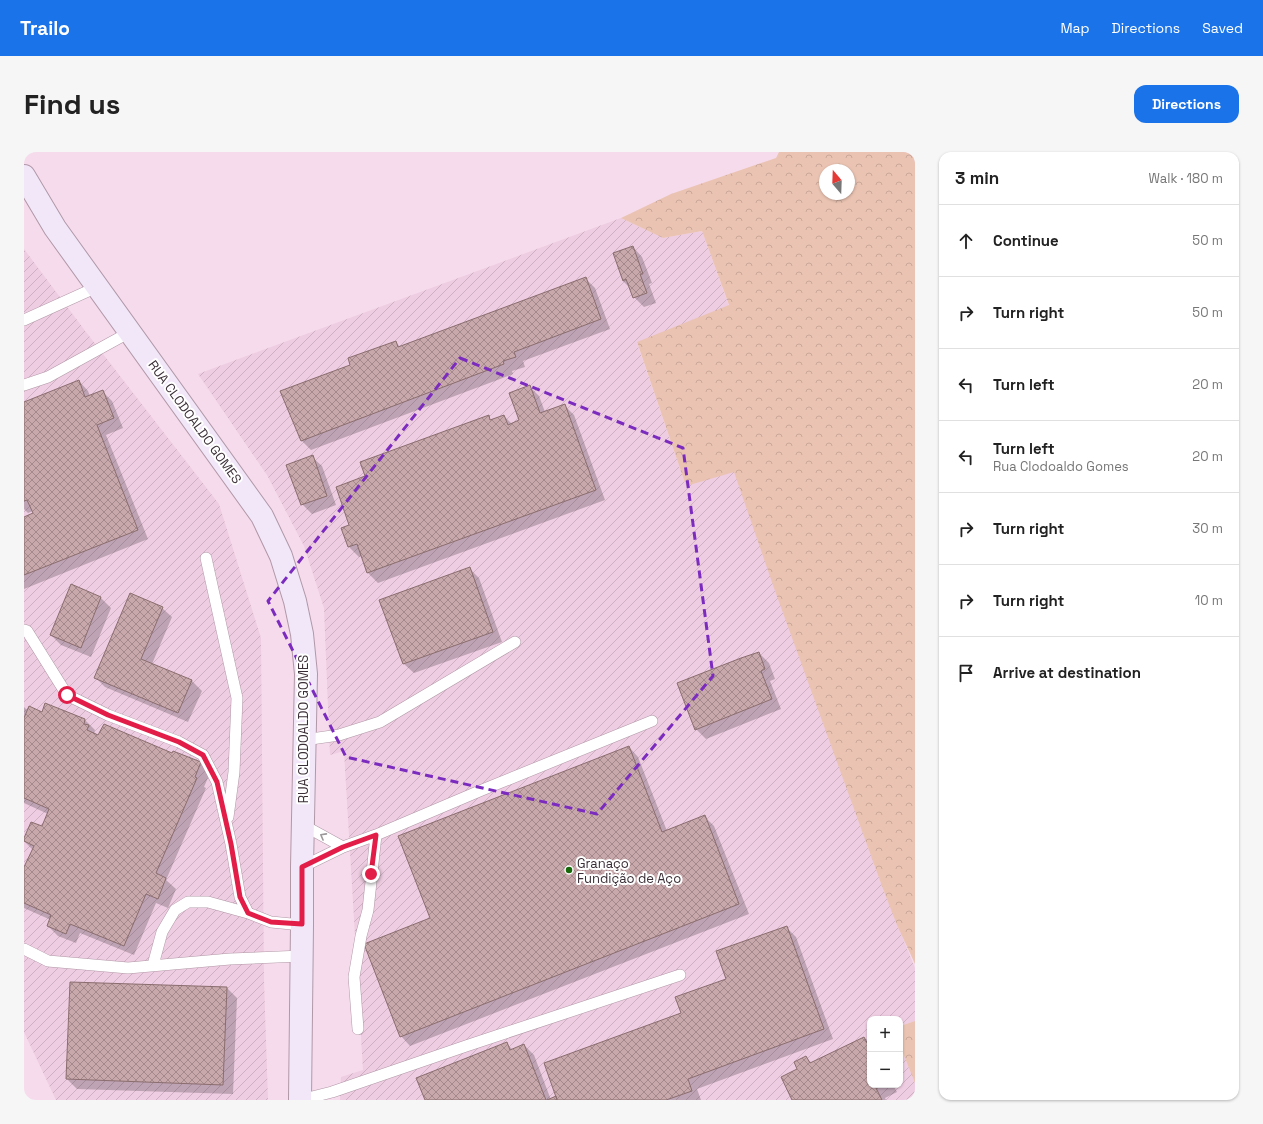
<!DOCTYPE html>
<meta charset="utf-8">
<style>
:root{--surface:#fff;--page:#f6f6f6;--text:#222;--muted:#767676;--line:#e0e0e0;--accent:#1a73e8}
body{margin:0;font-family:"Space Grotesk",sans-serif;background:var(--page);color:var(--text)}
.controls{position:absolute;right:12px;bottom:12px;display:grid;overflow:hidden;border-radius:8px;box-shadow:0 1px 3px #0004}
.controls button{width:36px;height:36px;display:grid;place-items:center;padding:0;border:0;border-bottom:1px solid var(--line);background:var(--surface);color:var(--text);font:20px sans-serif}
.compass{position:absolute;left:795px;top:12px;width:36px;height:36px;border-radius:50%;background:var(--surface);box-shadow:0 1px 3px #0004;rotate:341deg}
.stop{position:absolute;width:12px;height:12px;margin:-9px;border:3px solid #e11d48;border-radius:50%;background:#fff}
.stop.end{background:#e11d48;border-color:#fff;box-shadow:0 1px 4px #0008}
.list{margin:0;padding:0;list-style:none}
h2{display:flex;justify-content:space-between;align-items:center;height:52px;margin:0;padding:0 16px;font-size:17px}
h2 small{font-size:13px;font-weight:400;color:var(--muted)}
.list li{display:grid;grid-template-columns:26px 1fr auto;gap:12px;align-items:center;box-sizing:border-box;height:72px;padding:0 16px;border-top:1px solid var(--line)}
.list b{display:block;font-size:15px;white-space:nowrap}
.list p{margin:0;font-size:13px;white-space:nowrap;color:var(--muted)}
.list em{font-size:13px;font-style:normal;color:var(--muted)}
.icon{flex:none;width:22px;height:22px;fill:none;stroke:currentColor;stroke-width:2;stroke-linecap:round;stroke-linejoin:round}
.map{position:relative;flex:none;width:891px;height:948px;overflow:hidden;border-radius:12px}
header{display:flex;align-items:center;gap:24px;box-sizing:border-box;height:56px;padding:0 20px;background:var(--accent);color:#fff}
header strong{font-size:19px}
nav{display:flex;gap:22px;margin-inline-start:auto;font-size:14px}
.intro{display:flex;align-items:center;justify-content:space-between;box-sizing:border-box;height:96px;padding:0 24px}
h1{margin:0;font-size:28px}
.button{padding:10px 18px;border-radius:12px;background:var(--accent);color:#fff;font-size:14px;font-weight:700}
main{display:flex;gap:24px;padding:0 24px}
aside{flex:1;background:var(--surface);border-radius:12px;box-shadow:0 1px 3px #0004}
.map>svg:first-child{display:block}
.industrial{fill:url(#industrial-furrows)}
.forest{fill:url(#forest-crowns);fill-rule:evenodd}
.shadow{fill:#0003}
.building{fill:url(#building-cross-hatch);stroke:#8a6d6f}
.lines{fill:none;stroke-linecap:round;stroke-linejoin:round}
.lane-casing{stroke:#b198a7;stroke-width:12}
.secondary-casing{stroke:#b198a7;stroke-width:24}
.lane{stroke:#fff;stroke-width:11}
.secondary{stroke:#f1e7f9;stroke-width:22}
.oneway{stroke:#9c979a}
.route{stroke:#e11d48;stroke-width:5}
.marked{fill:none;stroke:#7b2cbf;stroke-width:3;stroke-dasharray:8 5;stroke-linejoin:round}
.poi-dot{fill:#19690c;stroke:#fff;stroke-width:1.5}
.labels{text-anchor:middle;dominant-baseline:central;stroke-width:4;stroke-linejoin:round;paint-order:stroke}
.street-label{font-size:13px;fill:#3a2f36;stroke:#fff}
.poi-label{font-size:13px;fill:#3a2f36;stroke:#fff;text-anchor:start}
</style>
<header>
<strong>Trailo</strong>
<nav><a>Map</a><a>Directions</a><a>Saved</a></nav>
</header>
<div class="intro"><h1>Find us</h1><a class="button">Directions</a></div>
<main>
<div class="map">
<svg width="891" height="948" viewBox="0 0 891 948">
<defs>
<pattern id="industrial-furrows" width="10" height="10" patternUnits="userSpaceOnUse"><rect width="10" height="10" fill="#eecce1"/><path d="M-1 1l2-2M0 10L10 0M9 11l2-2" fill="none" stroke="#cdb0c2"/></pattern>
<pattern id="forest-crowns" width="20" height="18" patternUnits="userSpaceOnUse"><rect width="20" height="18" fill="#eac3b2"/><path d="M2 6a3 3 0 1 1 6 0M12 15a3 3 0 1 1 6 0" fill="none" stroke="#c9a89a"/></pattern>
<pattern id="building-cross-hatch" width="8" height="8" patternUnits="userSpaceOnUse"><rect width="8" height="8" fill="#c8a8ab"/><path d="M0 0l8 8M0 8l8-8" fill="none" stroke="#a3898c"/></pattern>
</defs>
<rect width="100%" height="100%" fill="#f6dbec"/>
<!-- industrial -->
<path class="industrial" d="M597,66L639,86L678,79L705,154L613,191L662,334L710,319L859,737L891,816V869L876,874V867H846V933H876V894L891,931V948H316L317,925L339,918L320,599L306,603L300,456L280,394L243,323L174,222Z
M0,97L62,180L195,352L237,486L240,829L244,948H32L0,880Z"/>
<!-- forest -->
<path class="forest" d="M755,0H891V812L873,773L859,737L750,436L710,320L662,334L613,190L705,153L678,79L639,86L597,66L647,42L752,6ZM801,18H825V42H801Z
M891,869V931L876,894V874Z"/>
<!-- shadow -->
<path class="shadow" d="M609,95L618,105L628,131L625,132L632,151L620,155L610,145L606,136L599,129Z
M561,126L571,136L586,177L499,209L501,215L488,219L489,222L287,298L277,288L328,214L372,190L376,195Z
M55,229L64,239L66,244L78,239L88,249L99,276L82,283L124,387L0,437V366L10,362L9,359L4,361L0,357V251Z
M505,234L515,244L521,260L540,253L550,263L581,348L354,431L344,421L338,404L335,405L325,395L318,376L327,373L342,325L464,265L468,269L480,264L488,272L497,269Z
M288,305L298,314L312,353L288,362L278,352Z
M445,416L455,426L478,490L390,521L380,512Z
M47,434L77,446L87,456L67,505L37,493L27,483Z
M138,456L148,465L128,512L168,529L178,539L164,570L81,535L71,525Z
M735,501L745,511L751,527L746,529L757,557L682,587L672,577Z
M0,555L4,559L61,568L71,578L70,580L75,585L149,602L176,611L186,621L180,635L182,636L142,728L152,737L144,756L132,751L110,803L56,781L52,791L34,784L24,774L27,768L0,756V716L9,698L0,689L18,676L24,662L0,651Z
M605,595L614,605L643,679L680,664L690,674L725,762L386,894L377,884L408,767Z
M762,775L772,785L809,887L673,937L677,948H402L483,892L489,898L500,893L510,903L527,948L658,862L703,828Z
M203,836L213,846L209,942L53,937L43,927Z
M840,886L846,892V933H869L873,940L861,946L862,948H769L774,918L782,906L788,911Z"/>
<!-- building -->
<path class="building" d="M609,94L619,122H616L623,141L609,146L602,127L599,129L589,101Z
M562,125L577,167L490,200L492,205L479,209L480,212L277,289L256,239L326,213L324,206L372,189L374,195Z
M55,228L61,245L79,238L90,266L73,273L114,378L0,423V365L9,361L3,348L0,349V250Z
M506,233L516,261L541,252L572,338L343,421L333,392L324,395L317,376L325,373L312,335L341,324L336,310L465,263L466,268L480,263L484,273L495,268L485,241Z
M289,303L303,344L277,353L262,313Z
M446,415L469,480L379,512L355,448Z
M47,432L77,445L57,496L26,483Z
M106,441L139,455L117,507L168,528L154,561L70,526Z
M735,500L741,517L737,519L748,547L671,578L653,531L717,506Z
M21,551L61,567L60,572L65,573L63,578L74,583L80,572L148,601L149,599L177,610L171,625L173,626L132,721L142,726L134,747L122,742L100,794L46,772L42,782L23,774L27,763L0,751V715L10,694L0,689V686L7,670L18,674L25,657L0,646V566L5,554L18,560Z
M605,594L638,680L681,663L715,752L376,885L340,792L406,766L374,684Z
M763,774L800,877L664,927L668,939L642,948H533L520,911L657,861L651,845L702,827L692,799Z
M46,830L203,835L199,933L42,927Z
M840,885L846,896V933H858L852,936L858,948H768L757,925L773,917L770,910L782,904L786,911Z
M483,890L486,898L500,892L522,948H401L392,926Z
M532,944L533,948H523Z"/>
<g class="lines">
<!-- lane casing -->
<g class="lane-casing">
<path id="lane" d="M0,168L73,135
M0,233L24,225L106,180
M182,406L213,546L210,620L204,665
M0,478L3,479L43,543L84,563L155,590L179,603L193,630L207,692L216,745L224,761L247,770L278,773
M280,588L315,583L356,570L491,490
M279,673L319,695
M278,715L319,695L352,683L458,638L628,569
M0,797L24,809L104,816L206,807L278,804
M129,813L138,780L151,758L164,750H184L224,761
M334,877L330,825L337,784L344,758L352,683
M276,948L308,940L442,894L656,823"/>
</g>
<!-- secondary casing -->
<g class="secondary-casing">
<path id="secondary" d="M0,24L31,76L238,364L257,404L271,449L278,482L282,522L278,715V773L276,948"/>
</g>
<!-- lane -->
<use href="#lane" class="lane"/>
<!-- secondary -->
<use href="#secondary" class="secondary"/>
</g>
<!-- one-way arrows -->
<defs><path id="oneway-chevron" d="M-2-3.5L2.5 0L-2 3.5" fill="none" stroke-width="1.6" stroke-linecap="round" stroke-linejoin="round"/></defs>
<use class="oneway" href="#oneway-chevron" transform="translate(299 684) rotate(-151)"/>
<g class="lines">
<!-- route -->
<path class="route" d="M43,543L84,563L155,590L179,603L193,630L207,692L216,745L224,761L247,770L278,772V715L319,695L352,683L347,722"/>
</g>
<!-- marked area -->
<path class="marked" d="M436,206L659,296L689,524L573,662L322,605L244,449Z"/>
<!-- markers -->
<circle class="poi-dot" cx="545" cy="718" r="4"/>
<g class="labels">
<!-- street labels -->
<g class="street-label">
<text transform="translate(171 270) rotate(54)">RUA CLODOALDO GOMES</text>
<text transform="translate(279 577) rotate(-90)">RUA CLODOALDO GOMES</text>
</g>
<!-- poi labels -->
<g class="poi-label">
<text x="553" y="711">Granaço<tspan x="553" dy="15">Fundição de Aço</tspan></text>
</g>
</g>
</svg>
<div class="controls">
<button>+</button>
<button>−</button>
</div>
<svg class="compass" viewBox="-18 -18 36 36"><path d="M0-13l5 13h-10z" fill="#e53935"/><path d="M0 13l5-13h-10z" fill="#767676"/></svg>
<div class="stop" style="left:43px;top:543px"></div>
<div class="stop end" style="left:347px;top:722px"></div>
</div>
<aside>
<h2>3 min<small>Walk · 180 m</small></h2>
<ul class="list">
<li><svg class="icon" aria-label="ahead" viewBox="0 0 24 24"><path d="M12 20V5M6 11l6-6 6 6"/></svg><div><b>Continue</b></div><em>50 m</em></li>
<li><svg class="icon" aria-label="right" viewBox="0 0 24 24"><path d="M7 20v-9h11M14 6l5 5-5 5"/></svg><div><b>Turn right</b></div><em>50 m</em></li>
<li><svg class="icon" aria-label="left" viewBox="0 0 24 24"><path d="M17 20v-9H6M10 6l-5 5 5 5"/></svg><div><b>Turn left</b></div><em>20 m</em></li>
<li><svg class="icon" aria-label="left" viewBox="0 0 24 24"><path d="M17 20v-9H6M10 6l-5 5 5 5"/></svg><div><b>Turn left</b><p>Rua Clodoaldo Gomes</p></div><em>20 m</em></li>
<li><svg class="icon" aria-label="right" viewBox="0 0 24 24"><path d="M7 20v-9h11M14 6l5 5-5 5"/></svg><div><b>Turn right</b></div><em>30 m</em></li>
<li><svg class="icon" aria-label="right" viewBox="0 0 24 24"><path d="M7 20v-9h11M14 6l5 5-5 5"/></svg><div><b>Turn right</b></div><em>10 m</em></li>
<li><svg class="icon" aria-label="arrive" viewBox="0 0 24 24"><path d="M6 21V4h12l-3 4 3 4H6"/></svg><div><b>Arrive at destination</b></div></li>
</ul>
</aside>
</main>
